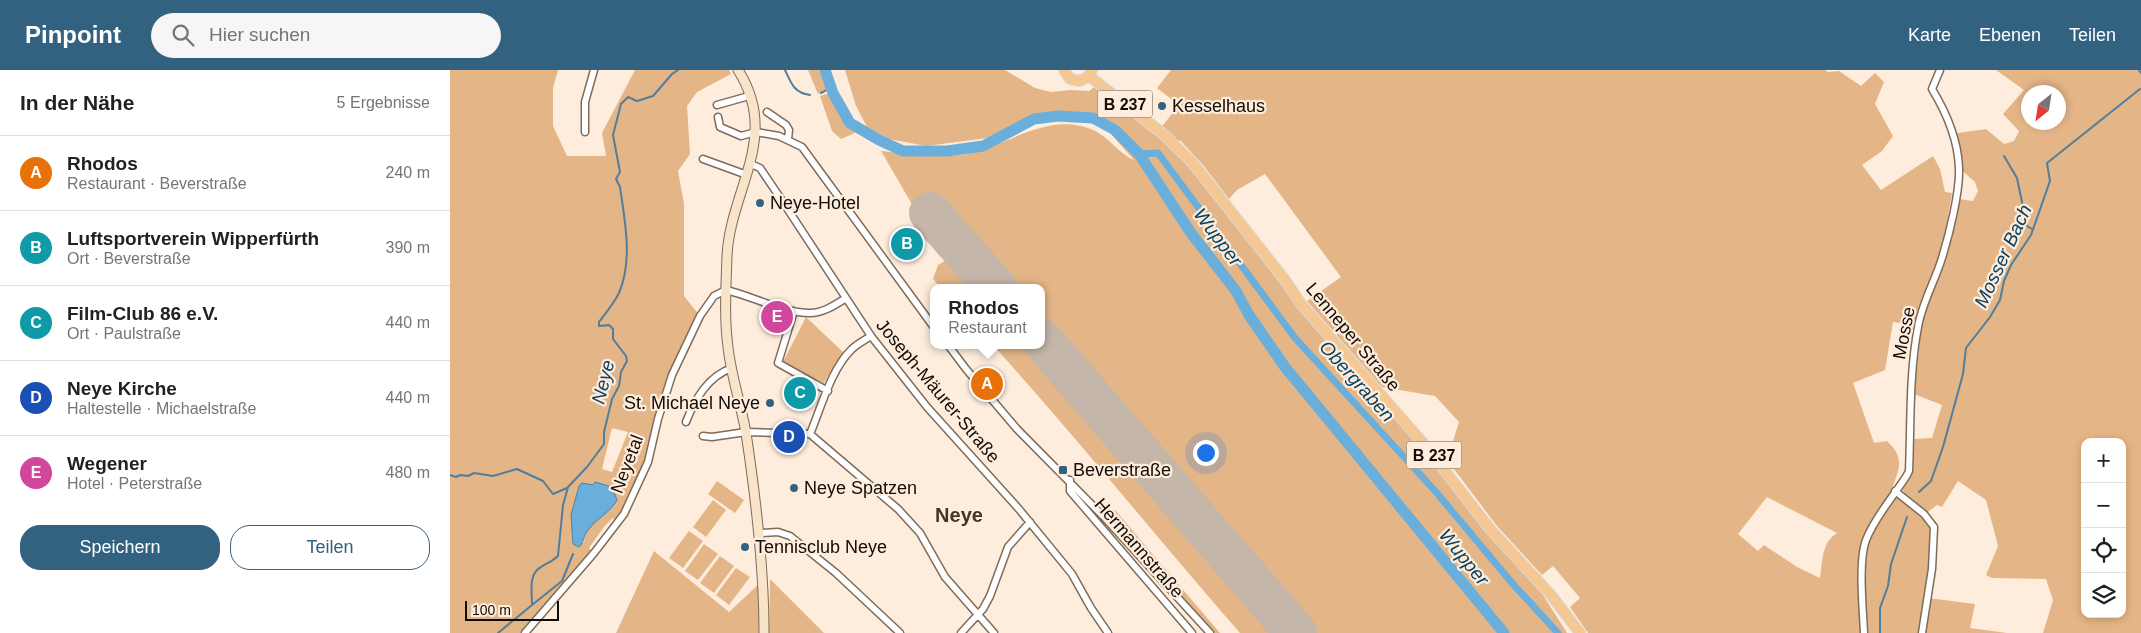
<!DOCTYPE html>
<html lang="de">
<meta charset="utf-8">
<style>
:root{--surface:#fff;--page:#f6f6f6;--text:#202124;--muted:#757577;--line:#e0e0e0;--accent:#326280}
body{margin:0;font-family:Arial,sans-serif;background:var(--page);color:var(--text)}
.controls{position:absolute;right:15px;bottom:15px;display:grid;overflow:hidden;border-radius:10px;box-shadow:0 2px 8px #0003}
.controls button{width:45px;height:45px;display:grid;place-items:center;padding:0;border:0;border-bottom:1px solid var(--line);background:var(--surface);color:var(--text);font:25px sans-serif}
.compass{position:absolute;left:1571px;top:15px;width:45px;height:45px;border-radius:50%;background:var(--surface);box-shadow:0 2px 8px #0003;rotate:210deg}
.scale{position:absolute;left:15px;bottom:12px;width:94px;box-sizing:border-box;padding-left:5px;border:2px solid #120c06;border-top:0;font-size:14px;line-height:18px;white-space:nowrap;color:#120c06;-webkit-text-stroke:4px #feeddd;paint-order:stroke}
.you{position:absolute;left:755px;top:382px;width:18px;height:18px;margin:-12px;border:4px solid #fff;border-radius:50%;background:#1a73e8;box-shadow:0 0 0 8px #1a73e833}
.badge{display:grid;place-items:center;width:32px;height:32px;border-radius:50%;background:var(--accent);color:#fff;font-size:16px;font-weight:700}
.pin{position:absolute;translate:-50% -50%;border:2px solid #fff;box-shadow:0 1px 5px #0006}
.popup{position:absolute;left:480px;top:214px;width:115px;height:65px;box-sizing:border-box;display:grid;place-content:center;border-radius:10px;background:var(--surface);filter:drop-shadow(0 1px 4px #0005);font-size:16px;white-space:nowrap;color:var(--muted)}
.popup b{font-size:19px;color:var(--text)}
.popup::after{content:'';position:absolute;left:50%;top:100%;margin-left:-10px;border:10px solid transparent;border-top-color:var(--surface)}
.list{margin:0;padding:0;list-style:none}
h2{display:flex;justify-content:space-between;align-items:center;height:65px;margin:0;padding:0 20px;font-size:21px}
h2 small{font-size:16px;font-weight:400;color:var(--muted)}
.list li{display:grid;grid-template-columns:32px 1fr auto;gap:15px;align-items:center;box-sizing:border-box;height:75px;padding:0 20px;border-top:1px solid var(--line)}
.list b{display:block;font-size:19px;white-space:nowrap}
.list p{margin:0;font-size:16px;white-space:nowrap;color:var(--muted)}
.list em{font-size:16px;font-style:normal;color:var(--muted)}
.actions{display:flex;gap:10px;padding:15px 20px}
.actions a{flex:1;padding:11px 0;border:1px solid var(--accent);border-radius:20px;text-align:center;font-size:18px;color:var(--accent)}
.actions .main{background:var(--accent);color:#fff}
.icon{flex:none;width:28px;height:28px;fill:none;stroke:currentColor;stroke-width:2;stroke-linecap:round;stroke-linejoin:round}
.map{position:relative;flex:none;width:1691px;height:563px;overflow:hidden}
header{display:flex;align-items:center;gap:30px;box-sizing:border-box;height:70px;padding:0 25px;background:var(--accent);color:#fff}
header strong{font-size:24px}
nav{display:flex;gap:28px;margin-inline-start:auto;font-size:18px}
.search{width:350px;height:45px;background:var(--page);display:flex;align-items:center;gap:12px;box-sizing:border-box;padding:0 18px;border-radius:28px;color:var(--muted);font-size:19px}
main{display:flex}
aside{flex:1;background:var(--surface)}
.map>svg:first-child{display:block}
.green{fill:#e4b586;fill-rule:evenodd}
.water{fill:#6aafdc;stroke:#507e9c}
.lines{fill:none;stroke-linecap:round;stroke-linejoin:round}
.stream{stroke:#507e9c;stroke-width:2}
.canal{stroke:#6aafdc;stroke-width:7}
.river{stroke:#6aafdc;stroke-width:11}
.runway{stroke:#c4b6a8;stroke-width:42}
.street-casing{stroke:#7e6c5a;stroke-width:9}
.secondary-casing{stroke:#7e6c5a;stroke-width:11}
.primary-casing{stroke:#d9d8d7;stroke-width:12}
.street{stroke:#fff;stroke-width:6}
.secondary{stroke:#f9e3c9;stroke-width:9}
.primary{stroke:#f4c793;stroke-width:10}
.poi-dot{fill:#326280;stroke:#feeddd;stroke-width:2}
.labels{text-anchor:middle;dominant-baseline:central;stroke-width:4.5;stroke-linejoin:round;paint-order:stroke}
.shield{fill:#feeddd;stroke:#595046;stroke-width:1}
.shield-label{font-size:16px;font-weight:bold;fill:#120c06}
.poi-label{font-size:18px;fill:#120c06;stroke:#feeddd;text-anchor:start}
.street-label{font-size:18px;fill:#120c06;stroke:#feeddd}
.water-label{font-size:19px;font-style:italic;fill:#094261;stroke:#feeddd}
.quarter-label{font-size:20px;font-weight:bold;fill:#453525;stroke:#feeddd}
</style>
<header>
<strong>Pinpoint</strong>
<div class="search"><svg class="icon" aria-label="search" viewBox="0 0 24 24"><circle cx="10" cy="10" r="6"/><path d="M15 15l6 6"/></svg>Hier suchen</div>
<nav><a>Karte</a><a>Ebenen</a><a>Teilen</a></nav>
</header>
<main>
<aside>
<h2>In der Nähe<small>5 Ergebnisse</small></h2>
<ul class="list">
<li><span class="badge" style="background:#e8710a">A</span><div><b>Rhodos</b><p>Restaurant · Beverstraße</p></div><em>240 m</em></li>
<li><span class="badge" style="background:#0f9aa8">B</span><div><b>Luftsportverein Wipperfürth</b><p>Ort · Beverstraße</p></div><em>390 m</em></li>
<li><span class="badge" style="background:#0f9aa8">C</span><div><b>Film-Club 86 e.V.</b><p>Ort · Paulstraße</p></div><em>440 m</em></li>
<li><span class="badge" style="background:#1a4fb4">D</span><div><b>Neye Kirche</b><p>Haltestelle · Michaelstraße</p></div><em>440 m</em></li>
<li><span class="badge" style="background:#d1479c">E</span><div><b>Wegener</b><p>Hotel · Peterstraße</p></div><em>480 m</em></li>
</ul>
<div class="actions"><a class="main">Speichern</a><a>Teilen</a></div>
</aside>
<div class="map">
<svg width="1691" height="563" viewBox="0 0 1691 563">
<rect width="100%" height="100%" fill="#feeddd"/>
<!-- green -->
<path class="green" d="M0,0H108L103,18V56L117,86H156L152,63L185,0H279L281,4L247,22L237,36L240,84L228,101L234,134V226L250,246L222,305L198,392L166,453L163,448L154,457L139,478L144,483L75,563H0ZM162,358L178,362L162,402L152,399ZM132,413L143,415L134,473L123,474L121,445L129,416Z
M358,0H369L377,18L368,24Z
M395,0H555L585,18L601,22L620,20L639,21L644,17L705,65L729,35L707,18L721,0H1375L1378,2L1389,1L1411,16L1425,3L1434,12L1425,34L1443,66L1432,81L1412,95L1431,120L1483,86L1490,99L1495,122L1502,123L1493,175L1473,228L1465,255L1443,252L1435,300L1403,313L1424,373L1437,371C1443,377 1448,382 1449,391C1451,406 1427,449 1419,465L1443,430L1447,427L1452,429L1476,450L1483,459L1478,528L1525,534L1520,558L1557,563H1138L1120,537L1130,528L1103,496L1092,505L1047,456L997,390L1009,352L985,326L932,317L857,231L891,207L815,104L787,120L779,129L753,95L730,70L723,79L772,135L848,237L960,364L1038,463L1093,525L1117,563H790C707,468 628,369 543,275H591V218H491L483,209L488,195L495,191L431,81C457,83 484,88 510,85C555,79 594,41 641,59C657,65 669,84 684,90L644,45H604L579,50L553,66L476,76L439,69L417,57L406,36ZM1317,427L1387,463C1371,473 1373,491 1370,508L1347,497L1314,475L1308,481L1288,464Z
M1546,0H1691V563H1593L1603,530L1596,509L1542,508L1536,505L1548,476L1536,430L1508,411L1492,437L1487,435L1475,444L1452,420L1461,402L1462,369L1482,368L1492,335L1464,324L1472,252L1509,129L1523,131L1528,121L1525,112L1509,98L1501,64L1536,59L1554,74L1564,71L1569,61L1553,44L1574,20ZM1578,22H1608V52H1578ZM1635,372H1672V544H1635Z
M379,23L391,46L405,63L391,69L382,61L370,26Z
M356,247L393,282L374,313L333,292Z
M267,411L294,430L285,443L258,424Z
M263,430L276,440L256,467L243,457Z
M665,440L770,563H760L655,448Z
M239,461L253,471L233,498L219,488Z
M254,474L268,484L248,510L235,501Z
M204,481L279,542L310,513L309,563H166Z
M270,486L284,496L264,523L250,513Z
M286,498L300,507L279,535L266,525Z
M320,509L374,563H319Z"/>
<!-- water -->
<path class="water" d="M145,412L162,417L167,430C160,443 147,448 138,460C133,465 135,472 129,477L123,474L121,445L129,416L132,413L143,415Z"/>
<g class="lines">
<!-- stream -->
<path class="stream" d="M335,0C341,13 344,23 360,25
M1689,0L1691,3
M371,23L382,17
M1554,86L1567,108L1577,156L1582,159
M0,405L6,407L10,405L18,406L24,403L43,406L67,399L93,411L103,424L117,418
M1469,422L1481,411L1493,377L1513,304L1516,278L1540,247L1550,230L1554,211L1561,195L1581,165L1600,111L1597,93L1690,19
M82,535L112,511L123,484
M48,563L82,535C82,522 78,504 91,497C97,493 103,491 108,486L113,435L118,417L137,397L154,374V362L162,329L169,316L171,302L177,291L176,286L163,269V259L159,255L149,256V252C156,243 164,233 169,223C183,190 175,152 170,117L166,109L170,102L163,65L171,34L178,27L187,31L203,26L222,4L228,0
M1430,563V538L1438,516L1441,494L1457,447"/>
<!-- canal -->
<path class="canal" d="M689,84L708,83L845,268L986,422L1062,513L1108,563"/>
<!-- river -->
<path class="river" d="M375,0L383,23L400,53L429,70L453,81H497L533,76L584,49L608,46L643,48L665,60L689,84L741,163L786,221L799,245L835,297L1054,563"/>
<!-- runway -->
<path class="runway" d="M480,143L546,218
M591,269L846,563"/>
<!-- street casing -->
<g class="street-casing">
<path id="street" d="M267,35L299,26
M317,42L336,55L339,60L338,69
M268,47L270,57L291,66L306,62L329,66L352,77L483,256
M135,62V32L144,0
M253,89L297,105
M301,94L310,98L329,126L421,266L477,337L568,438L622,504L641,538L658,563
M344,241L328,293L378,321
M498,275L516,299L567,359L655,448L760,563
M236,352C245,329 258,306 282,298
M360,364C371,338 381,299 402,279C407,274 415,270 421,266
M253,366L262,367L296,362L360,364L448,439L470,463L495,507L544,563
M620,410V421L742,563
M1445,421L1474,444L1484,457L1482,499L1472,563
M310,463L328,462L340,466L386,503L450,563
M75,563L144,483L174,444L198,392L208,349L222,305L250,246L264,226L276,220C302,226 333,243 360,243C373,243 385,235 396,228
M511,563L533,539L540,526L558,477L580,452
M1414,563C1413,540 1408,491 1416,470C1422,454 1434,438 1444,424C1449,416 1455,410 1459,401C1461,353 1459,304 1468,257C1472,233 1485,211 1492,188C1499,165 1510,122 1509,98C1508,71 1496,42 1482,19L1490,0"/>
</g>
<!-- secondary casing -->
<g class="secondary-casing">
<path id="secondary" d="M288,0C331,67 280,120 277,186C276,216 274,248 278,277C281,306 291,334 296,363C306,429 314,496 314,563"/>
</g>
<!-- primary casing -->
<g class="primary-casing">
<path id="primary" d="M614,0L620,9L630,11L639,6L642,0
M639,6L711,62L742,92L835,210L852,235L974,374L1041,460L1101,525L1130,563"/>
</g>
<!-- street -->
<use href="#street" class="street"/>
<!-- secondary -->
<use href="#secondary" class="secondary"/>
<!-- primary -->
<use href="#primary" class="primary"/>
</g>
<!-- markers -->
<g class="poi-dot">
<circle cx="712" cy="36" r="5"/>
<circle cx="310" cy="133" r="5"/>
<circle cx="320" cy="333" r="5"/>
<rect x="608" y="395" width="10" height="10" rx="2.5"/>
<circle cx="344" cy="418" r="5"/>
<circle cx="295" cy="477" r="5"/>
</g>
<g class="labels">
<!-- shield labels -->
<g class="shield">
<rect x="647.5" y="20.5" width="55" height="27" rx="4"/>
<rect x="956.5" y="371.5" width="55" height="27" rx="4"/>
</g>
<g class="shield-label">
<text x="675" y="34">B 237</text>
<text x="984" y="385">B 237</text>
</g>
<!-- poi labels -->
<g class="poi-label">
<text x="722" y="36">Kesselhaus</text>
<text x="320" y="133">Neye-Hotel</text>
<text x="310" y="333" text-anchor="end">St. Michael Neye</text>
<text x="623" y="400">Beverstraße</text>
<text x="354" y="418">Neye Spatzen</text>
<text x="305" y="477">Tennisclub Neye</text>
</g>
<!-- street labels -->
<g class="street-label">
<text transform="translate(1454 263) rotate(-79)">Mosse</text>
<text transform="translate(903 267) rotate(50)">Lenneper Straße</text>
<text transform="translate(488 321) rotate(50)">Joseph-Mäurer-Straße</text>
<text transform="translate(177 394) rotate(-69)">Neyetal</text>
<text transform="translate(689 478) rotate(49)">Hermannstraße</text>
</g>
<!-- water labels -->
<g class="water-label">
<text transform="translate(768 167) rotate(53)">Wupper</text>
<text transform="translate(1553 186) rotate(-65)">Mosser Bach</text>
<text transform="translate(907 311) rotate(48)">Obergraben</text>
<text transform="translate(153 312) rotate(-76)">Neye</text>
<text transform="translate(1014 487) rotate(51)">Wupper</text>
</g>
<!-- quarter labels -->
<g class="quarter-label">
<text x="509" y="445">Neye</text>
</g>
</g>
</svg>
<div class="controls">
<button>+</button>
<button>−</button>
<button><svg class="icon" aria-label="locate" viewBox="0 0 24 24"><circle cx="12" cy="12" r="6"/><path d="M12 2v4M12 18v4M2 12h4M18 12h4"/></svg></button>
<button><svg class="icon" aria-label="layers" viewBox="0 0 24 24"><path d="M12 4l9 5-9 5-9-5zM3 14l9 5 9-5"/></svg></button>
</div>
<svg class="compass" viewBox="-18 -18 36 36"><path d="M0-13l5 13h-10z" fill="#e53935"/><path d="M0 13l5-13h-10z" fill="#757577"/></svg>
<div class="scale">100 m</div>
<div class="you"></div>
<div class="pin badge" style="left:537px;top:314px;background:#e8710a">A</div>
<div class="popup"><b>Rhodos</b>Restaurant</div>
<div class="pin badge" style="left:457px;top:174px;background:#0f9aa8">B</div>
<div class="pin badge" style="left:350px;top:323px;background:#0f9aa8">C</div>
<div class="pin badge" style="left:339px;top:367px;background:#1a4fb4">D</div>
<div class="pin badge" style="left:327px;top:247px;background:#d1479c">E</div>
</div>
</main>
